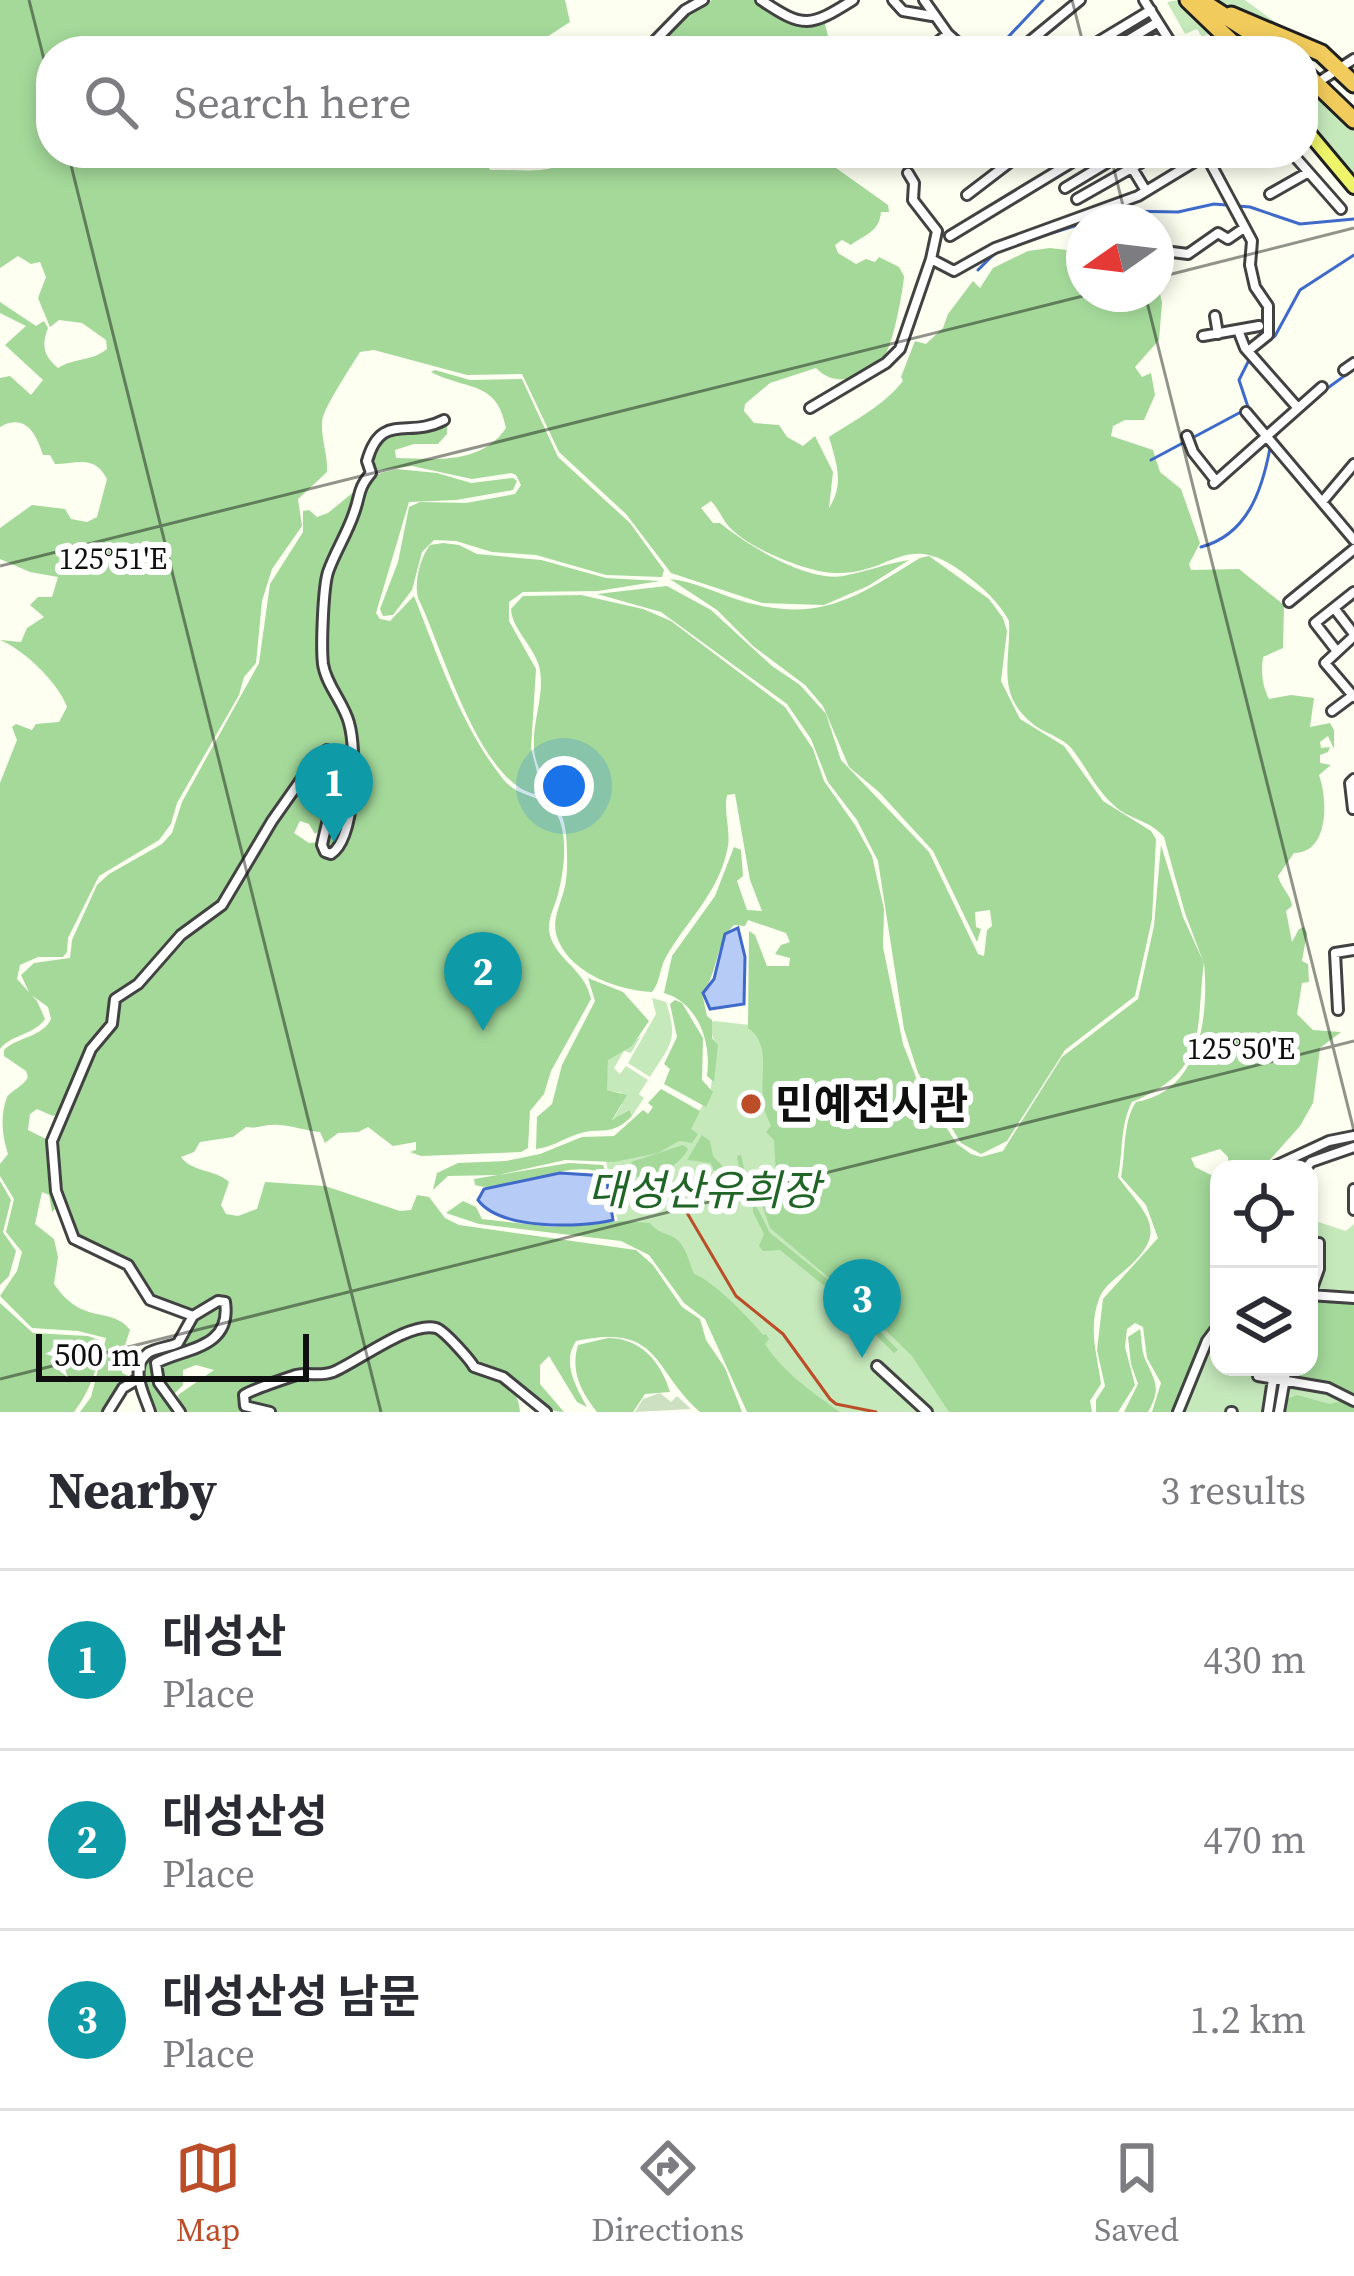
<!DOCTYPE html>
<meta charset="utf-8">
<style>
:root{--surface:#fff;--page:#f7f7f7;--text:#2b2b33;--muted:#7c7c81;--line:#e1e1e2;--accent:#bc4d29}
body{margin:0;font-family:"Source Serif 4","Noto Sans KR",serif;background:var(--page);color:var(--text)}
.controls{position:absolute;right:36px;bottom:36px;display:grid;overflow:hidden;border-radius:24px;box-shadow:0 6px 18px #0003}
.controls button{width:108px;height:108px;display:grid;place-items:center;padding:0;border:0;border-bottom:3px solid var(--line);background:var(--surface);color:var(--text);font:60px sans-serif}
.compass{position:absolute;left:1066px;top:204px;width:108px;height:108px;border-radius:50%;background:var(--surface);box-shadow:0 6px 18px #0003;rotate:256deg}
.scale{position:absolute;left:36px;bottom:30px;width:273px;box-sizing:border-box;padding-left:12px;border:6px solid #0f0f0f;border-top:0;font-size:33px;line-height:42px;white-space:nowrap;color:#0f0f0f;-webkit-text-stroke:9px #fff;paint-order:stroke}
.you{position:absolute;left:564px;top:786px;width:42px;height:42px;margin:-30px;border:9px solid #fff;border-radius:50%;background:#1a73e8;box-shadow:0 0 0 18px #1a73e833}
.badge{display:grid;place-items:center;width:78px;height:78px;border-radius:50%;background:var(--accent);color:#fff;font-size:39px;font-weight:700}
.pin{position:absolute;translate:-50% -99px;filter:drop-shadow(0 3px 6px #0008)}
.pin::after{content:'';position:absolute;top:63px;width:42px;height:36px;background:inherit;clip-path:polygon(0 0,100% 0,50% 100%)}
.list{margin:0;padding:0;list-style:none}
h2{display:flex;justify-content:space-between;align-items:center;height:156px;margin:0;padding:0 48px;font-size:51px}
h2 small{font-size:39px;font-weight:400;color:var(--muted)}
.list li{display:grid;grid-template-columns:78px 1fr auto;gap:36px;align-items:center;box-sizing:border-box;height:180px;padding:0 48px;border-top:3px solid var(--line)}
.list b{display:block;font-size:45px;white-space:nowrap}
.list p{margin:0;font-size:39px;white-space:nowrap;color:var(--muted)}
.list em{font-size:39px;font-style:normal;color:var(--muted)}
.icon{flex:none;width:66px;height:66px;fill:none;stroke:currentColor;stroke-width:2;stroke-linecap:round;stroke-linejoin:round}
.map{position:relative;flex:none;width:1354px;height:1412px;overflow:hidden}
.search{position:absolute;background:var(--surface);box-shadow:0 6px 18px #0003;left:36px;right:36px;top:36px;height:132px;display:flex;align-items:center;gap:30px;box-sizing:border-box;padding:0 42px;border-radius:48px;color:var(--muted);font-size:45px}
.sheet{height:696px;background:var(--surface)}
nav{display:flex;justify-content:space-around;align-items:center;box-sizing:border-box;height:168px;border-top:3px solid var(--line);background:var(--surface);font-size:33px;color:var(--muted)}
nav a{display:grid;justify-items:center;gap:6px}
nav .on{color:var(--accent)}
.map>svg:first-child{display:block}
.green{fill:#c5e9bb}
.forest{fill:#a4d99a}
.cemetery{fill:#cde1c2}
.water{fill:#b6cbf5;stroke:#3f6aca;stroke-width:3}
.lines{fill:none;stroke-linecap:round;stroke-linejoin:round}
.stream{stroke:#3f6aca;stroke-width:3}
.minor-casing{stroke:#424242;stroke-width:14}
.major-casing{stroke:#202020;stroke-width:18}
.highway-casing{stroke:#202020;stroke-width:21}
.minor{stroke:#fff;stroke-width:8}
.major{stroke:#eef56a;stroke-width:12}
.highway{stroke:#f1cc5c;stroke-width:15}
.rail{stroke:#bc4d29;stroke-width:3}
.ticks{fill:none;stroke:#0f0f0f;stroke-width:3;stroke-opacity:0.45}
.poi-dot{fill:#bc4d29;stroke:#fff;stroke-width:4.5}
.labels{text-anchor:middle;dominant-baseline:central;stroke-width:12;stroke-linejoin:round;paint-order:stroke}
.poi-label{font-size:42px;font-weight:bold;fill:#0f0f0f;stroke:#fff;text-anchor:start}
.park-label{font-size:42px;font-style:italic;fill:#206526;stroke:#fff}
.ticks-label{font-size:30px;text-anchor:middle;fill:#0f0f0f;stroke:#fff;stroke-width:12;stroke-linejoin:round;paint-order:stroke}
</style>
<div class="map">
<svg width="1354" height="1412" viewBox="0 0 1354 1412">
<rect width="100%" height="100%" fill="#fdfff1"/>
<!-- green -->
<path class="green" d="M1179,0L1233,51H1220L1209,34L1202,37L1197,29L1185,34L1167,2Z
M1212,0H1245L1304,43Z
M1319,91L1354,126V180L1303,119V103Z
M652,998L666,1002C679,1041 670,1045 650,1077L628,1063L656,1014Z
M714,1021L750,1025L759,1034L836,1276L914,1356L951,1412H837L809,1393L771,1355L693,1275L666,1236L618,1223L606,1161L690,1127L710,1093L717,1046L707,1024Z
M641,1036L631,1053L624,1051L614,1068L620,1074L626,1066L648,1080L639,1094L644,1098L632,1116L628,1110L612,1121L622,1104V1093L606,1090L608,1060Z
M1309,1219L1346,1231L1354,1224V1412H1180L1219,1327V1367H1309Z"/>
<!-- forest -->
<path class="forest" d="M0,0H565L570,22L539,42L536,51H51V153H491L487,164L490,170C525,169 552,177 582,153H858L836,168L888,205L889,212H881C879,233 865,234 851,245L842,240L835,245L838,253L856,264L866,259L875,262L879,257L899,267L904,276C903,291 894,338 887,351C874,376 837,391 816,368L770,383L745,404L744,411L754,423L779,425L787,437L803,446L815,436L833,472L829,508C845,484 836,462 829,437C855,420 883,406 903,381L901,377L915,341L926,344L943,328L948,314L973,281L980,288L993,268L1028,251L1050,248L1084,252V294H1156L1157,278L1162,303L1159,340L1135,367L1142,377L1151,373L1155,395L1144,420H1125L1113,426L1111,436L1153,450L1160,472L1181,489L1200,543L1189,564L1191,570L1239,569L1284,605L1283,648L1263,657C1261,673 1262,685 1269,699L1291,695L1314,698L1310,727L1330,723L1334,730V749L1328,736L1320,742L1321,748L1330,747L1328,752L1320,755V763L1331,765L1319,775C1328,800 1329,853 1294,853L1278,876C1281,888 1291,895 1292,906L1286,911L1292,942L1299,929L1304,927L1307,933L1302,961L1308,964L1309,982L1302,983L1297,1014L1313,1030L1341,1032L1320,1048L1313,1103L1300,1126L1269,1161H1264L1263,1169H1229L1228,1157L1220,1149L1191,1158L1195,1167L1219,1179V1323L1176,1412H1152L1161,1383L1147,1358L1143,1327L1135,1323L1127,1329L1125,1347L1135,1385L1118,1412H1096V1400L1105,1386L1097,1350L1103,1299L1158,1238L1146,1205L1121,1177C1126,1154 1122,1123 1136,1102C1201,1091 1209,1016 1204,962C1195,1031 1210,1070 1132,1102C1120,1125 1123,1152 1118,1177C1147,1216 1171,1231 1124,1271C1115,1279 1103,1287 1099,1299C1088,1329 1097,1354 1101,1384L1090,1401L1092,1412H949L912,1356L868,1313L874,1305L865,1301L859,1303L770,1228L750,1169L764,1180L776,1176L774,1140L766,1132L771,1126L760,1100L763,1098C760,1072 771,1044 748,1028L749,931L755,935L767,966H789L790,958L775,954L781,945L790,942L786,933L748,920L745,926L734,925C714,944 719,973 702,993L707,1016L712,1020V1038L718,1045L714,1082L707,1076C712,1039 696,1002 664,993L672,956L715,896L734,847L741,850L743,876L737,881L747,910L762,911L750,880L735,794L727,795C723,814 732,832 727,851C717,895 687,920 666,957C659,969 661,981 652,992C619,990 574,975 559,942C548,920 564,901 566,880C568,866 567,848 566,834C564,803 536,779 534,748C532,720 546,693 539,666C533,645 512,629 511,609L523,596L581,595L643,609L671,621L785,707L813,749L824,781L855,825L872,856L884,909L883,947L903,1044L919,1085L957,1144L971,1154L981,1157L1003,1151L1062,1057L1138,999L1154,926L1161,845L1183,917L1203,961L1185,913L1164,837C1151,821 1132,820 1117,808C1096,791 1088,769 1072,749C1064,738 1044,733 1033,724C995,694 1011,662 1009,621C999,602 982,587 965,574C905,528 893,575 835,573C808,573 742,546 726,523C721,516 718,508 711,501L701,508L713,523H720C747,545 807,582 843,576C865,572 888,563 909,560L868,586L824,605L762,603L671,573L626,514L559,452L522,374L467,375L374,350L360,352C352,365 322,410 322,422C321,439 328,455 327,472L298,499L302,526L272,569L262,601L256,663L244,677L239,695L177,803L171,824L159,840L99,876L68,938L67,952L63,957H38L20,965L17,979L37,1001L45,1019C34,1035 12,1034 0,1049V783L17,740L12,727L16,724L32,730L36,724L59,722L67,707C59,683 23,649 0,640L21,642L27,628L44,617L30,605L38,597H52L58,577L30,572L0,559V528L32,505L65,509L71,519L87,522L97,517L107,479C94,454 77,464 55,464L50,455H43C36,433 25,413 0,427V378L10,376L31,395L43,380L5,345L26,326L0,313V302L36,326L44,321L48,328C41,346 44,356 58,368C74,358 93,361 107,349L106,340L82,323L59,320L50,327L38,298L46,277L40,262L31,264L18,256L0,268Z
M712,0H757L799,25L825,24L830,44L845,51H651L687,12Z
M435,370L470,380L522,379L558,457L630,523L664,570L662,577L606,575L536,555L492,552L456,541L434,540L422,552L412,590L393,615L383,616L380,609L398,562L409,507L420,502L466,503L515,494L521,485L516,475L511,473L472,479L412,466L373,471L370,454L385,433L426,430L447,424V434L438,444H414L395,450L396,458C435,459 481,465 506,428C497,380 468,391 431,372Z
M396,469L437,473L471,483L513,478L517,481L513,490L456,500L409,502L376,613L380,619L390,621L414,596C439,659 461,726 503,779C519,799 544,794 556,813C569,834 564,871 558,894C555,906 548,918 549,930C552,958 585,968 591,999L551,1071L544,1094L530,1111L528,1148L521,1152L421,1156L410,1152L416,1150V1142L393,1146L368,1127L358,1132L338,1133L325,1143L320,1132C306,1131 291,1125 278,1125C266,1124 258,1129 246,1127L233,1137L200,1142L194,1152L181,1157C193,1173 215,1169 229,1182L221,1205L226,1214L238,1216L257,1209L265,1182L325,1186L400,1211L411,1210L417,1195L429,1197L445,1218L459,1225L636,1250L653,1265L682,1307L700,1319L706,1340L725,1368L742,1412H700C651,1368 661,1323 576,1341C561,1363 577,1388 587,1407L577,1402L549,1356L540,1365V1384L564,1412C539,1412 529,1390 508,1378C482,1363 465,1362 448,1333L413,1328L331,1371L304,1372L244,1392L242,1405L265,1412H181L178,1395L214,1370L196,1365L183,1370V1385L173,1395L162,1382L156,1366L212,1344L230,1311L228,1299L219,1296L193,1311L150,1298L126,1261L75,1235L59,1195L54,1140L93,1050L115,1024L117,1002L134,991L177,942L218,913L271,827L304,784L319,757L328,753L333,758C332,782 333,821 315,834L309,824L300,821L294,833L309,843L320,842L333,857L346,838L356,782L346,708L326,668V588L360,489L374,475Z
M356,490L355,503L329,565L322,662L349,728L352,791L342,835L330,852L324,845L338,762L323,749L225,897L137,982L113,998L111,1019L60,1114L53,1116L37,1109L30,1114L28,1130L50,1141L48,1168L55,1209L52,1212L49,1195L42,1192L35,1224L54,1239L58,1257L54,1284C83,1327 111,1305 130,1330L122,1354V1373L133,1378L120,1388L104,1412H80L91,1397L106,1338L78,1331L32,1328L0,1296L17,1271L22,1252L6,1232L14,1199L0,1176V1164L8,1154C2,1136 0,1116 7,1097C13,1089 23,1087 28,1077L26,1071L4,1056V1050C17,1037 43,1037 51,1019L48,1007L30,994L21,975L34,963L70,958L72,940L97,885L109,874L162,844L172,833L182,802L259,663L270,584L303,532V511L309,510L317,517L328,513Z
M443,543L459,545L477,554L541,560L606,578L660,581L598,591L523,592L509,602V621L536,669L531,748L541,788L534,794C478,780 442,646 418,598C414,582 420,558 430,545Z
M929,556L989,599L1003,618L1007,631L1001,681L1020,719L1064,746L1103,801L1151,831L1156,839L1152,919L1135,996L1065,1050L1007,1141L981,1154L961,1143L918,1073L904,1029L878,861L857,820L828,782L811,739L787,704L661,612L597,594L667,586L711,610L772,666L800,685L826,714L841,760L929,852L978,954L984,956L987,930L992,926L990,910L975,912L976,927L981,929L977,942L933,851L879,792L849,767L823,706L805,685L753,646L717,610L670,579C693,581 719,594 742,601C819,624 857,597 920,558Z
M588,978L623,992L649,1021L632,1046L608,1060L607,1090L627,1095L612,1120L629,1110L632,1116C609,1139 600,1125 575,1135C561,1140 552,1147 536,1149L537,1117L552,1104L562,1065L595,1001Z
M675,1000L682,1003L703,1038L702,1080L713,1092L706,1107L664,1084L670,1069L664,1064L677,1037L670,1004Z
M661,1089L700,1111L691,1129L698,1134L692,1143L679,1141L658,1153L614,1162L565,1160L498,1175L448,1176L433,1190L437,1173L458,1163L506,1161L540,1154L582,1137L614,1136L643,1110L648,1114L653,1107L648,1103Z
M702,1135L710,1141L713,1156L724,1168L714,1171L711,1163L687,1160Z
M683,1145L688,1149C684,1159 672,1164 666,1175L637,1177L631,1162Z
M741,1155L750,1195L727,1194L716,1201L727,1171L733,1170L732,1181L742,1186L737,1156Z
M569,1163L603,1165L607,1175C565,1154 516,1197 475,1185L474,1179Z
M0,1181L11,1200L3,1232L16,1251L9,1276L0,1285Z
M753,1200L770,1233L836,1286L898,1350L894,1353L832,1292L780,1250L763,1251L759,1246L764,1234L753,1212Z
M463,1201L476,1207L482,1219L552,1227L620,1221L650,1223C659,1234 665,1232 675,1238C686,1245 689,1263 694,1274C714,1281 751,1320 763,1335L766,1334L769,1339L765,1344C783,1372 813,1393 840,1412H747L705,1319L684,1303L649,1255L621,1241L479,1224L446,1213Z
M1310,1298L1354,1299V1400L1287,1378L1288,1367H1309Z
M219,1302L226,1308L214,1337L153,1364L178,1412H151L140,1377L144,1362L185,1337L194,1319Z
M0,1303L33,1333L88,1336L99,1340C102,1363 88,1394 74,1412H0Z
M1140,1329C1142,1339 1141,1351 1146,1361C1156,1383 1161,1389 1148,1412H1124L1138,1384L1131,1364L1128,1337Z
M435,1330C450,1342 460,1359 475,1370C496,1385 518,1381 520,1412H273L248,1406L244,1398C253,1391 291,1378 304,1376C311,1376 317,1378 323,1377C364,1371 393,1333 435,1330Z
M608,1338C641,1338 661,1362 670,1392L645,1394L633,1412H597C581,1392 570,1371 578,1345Z
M1297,1395L1330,1404L1349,1399L1354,1402V1412H1280L1281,1401Z"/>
<!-- cemetery -->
<path class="cemetery" d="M660,1393L671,1402L677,1396L691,1409L635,1412L643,1399Z"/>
<!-- water -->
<path class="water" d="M738,928L745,957L744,1004L710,1009L703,993L714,979L725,934Z
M560,1173L606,1176L613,1220C580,1228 500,1230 478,1200L484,1189Z"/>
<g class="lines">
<!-- stream -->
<path class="stream" d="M995,51L1043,0
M1087,222L1123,211L1178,212L1214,204L1250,207L1300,224L1354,219
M1023,242L1084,223
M978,270L997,251
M1263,344L1275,336L1300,290L1354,255
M1325,390L1354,369
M1248,407L1239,380L1249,360
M1273,439L1286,424
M1151,460L1239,413
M1201,547C1247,535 1262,491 1270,448"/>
<!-- minor casing -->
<g class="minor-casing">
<path id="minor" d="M761,0C804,29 810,27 853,0
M893,0L903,11L932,16
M924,0L948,34L967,51
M1144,0L1176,51
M1038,35L1049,51
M645,51L685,10L703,0
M926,51L948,34
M1018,51L1080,0
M1083,51L1151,10
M1110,51L1158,22
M1136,51L1156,39
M1323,79L1354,59
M1206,155L1252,241L1250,265L1255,287L1268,306V335L1248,351
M1297,159L1341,209
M908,173L914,183L913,200L937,231L931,259L954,271L995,248L1138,196L1209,153
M1065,188L1123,153L1146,191
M1270,194L1307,173
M967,195L1022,153
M1077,199L1158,153
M950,236L1087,153
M1156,250L1188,254L1218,233L1228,239L1244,228
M1215,316L1218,334
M1238,330L1245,348L1297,407
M1203,336L1259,326
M1344,370L1354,363
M810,408L886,363L900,349L931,259
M1246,412L1354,540
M1187,436L1193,452L1216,481
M1214,483L1322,387
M1322,502L1354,464
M1289,602L1354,549
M1334,608L1354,634
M1354,636L1325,663L1354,697
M1336,650L1315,623L1354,592
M1332,711L1352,696
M1353,809L1350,783L1354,779
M1338,1010L1335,953L1354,950
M1269,1169L1329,1141L1354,1136
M1305,1169L1311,1162L1354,1147
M1354,1189V1210
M1309,1295L1354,1298
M1309,1297L1319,1269V1243
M877,1366L927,1412
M1260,1367L1258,1376L1328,1388L1354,1401
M108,1412L123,1388L138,1379
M150,1412C145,1395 128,1368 148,1353C156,1348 170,1347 178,1343L193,1316
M180,1412L159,1383L156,1363C184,1348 232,1349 225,1302L218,1301L193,1316L150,1300L128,1265L74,1239L56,1191L52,1141L91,1049L112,1024L115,999L138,984L181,935L222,905L272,821L317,757L327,750L334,754C340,785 328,815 322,845L325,852L331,854C356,839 357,750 349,723C344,703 326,685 323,664C321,647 323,588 328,572C335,552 347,534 354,513C361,494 357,490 371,473L367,461C381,411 408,439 444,420
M270,1412L245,1406L244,1395C251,1390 287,1378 296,1375C309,1372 320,1377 333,1372C359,1361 410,1321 436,1328C444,1330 471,1361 474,1367L503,1377L546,1412
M1178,1412L1207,1341L1219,1325
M1231,1412H1232
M1268,1412L1273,1379
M1279,1412L1287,1367"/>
</g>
<!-- major casing -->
<g class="major-casing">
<path id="major" d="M1303,126L1354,187"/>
</g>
<!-- highway casing -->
<g class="highway-casing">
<path id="highway" d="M1188,0L1241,51
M1200,0L1279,51
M1231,15L1321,53L1354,84
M1303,71L1354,120"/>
</g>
<!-- minor -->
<use href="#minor" class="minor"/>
<!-- major -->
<use href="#major" class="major"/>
<!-- highway -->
<use href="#highway" class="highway"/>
<!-- rail -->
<path class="rail" d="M683,1206L736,1296L783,1334L830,1399L836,1404L876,1412"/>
</g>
<!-- ticks -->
<path class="ticks" d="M29,0L51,87M1072,0L1085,51M68,153L381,1412M1110,153L1127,222M1156,278L1354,228M1145,294L1354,1131M0,566L1091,294M0,1379L1354,1041"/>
<!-- markers -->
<circle class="poi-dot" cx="751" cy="1104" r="12"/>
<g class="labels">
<!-- poi labels -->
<g class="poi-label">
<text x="775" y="1104">민예전시관</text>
</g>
<!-- park labels -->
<g class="park-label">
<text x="704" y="1190">대성산유희장</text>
</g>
</g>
<g class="ticks-label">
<text x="113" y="569">125°51'E</text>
<text x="1241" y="1059">125°50'E</text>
</g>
</svg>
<div class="controls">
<button><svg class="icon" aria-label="locate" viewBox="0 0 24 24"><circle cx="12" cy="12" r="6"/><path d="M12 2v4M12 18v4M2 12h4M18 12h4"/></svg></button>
<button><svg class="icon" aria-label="layers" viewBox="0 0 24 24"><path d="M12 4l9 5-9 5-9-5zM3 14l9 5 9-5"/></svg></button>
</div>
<svg class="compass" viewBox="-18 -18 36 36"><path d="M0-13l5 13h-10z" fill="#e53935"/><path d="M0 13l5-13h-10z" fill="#7c7c81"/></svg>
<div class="scale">500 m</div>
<div class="you"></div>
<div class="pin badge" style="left:334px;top:842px;background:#0f9aa8">1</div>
<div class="pin badge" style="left:483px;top:1031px;background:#0f9aa8">2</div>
<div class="pin badge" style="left:862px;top:1358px;background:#0f9aa8">3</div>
<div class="search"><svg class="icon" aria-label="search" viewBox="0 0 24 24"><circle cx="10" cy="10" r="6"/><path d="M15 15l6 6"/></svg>Search here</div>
</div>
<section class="sheet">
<h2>Nearby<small>3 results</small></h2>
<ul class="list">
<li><span class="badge" style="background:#0f9aa8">1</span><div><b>대성산</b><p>Place</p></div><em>430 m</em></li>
<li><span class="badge" style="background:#0f9aa8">2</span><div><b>대성산성</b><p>Place</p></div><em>470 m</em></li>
<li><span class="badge" style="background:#0f9aa8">3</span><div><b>대성산성 남문</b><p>Place</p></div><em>1.2 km</em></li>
</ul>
</section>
<nav>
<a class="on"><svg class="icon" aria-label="map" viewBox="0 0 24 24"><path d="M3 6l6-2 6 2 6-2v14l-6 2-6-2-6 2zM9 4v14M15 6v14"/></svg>Map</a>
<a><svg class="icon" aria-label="directions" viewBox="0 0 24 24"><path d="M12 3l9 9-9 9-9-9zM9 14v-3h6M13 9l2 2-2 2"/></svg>Directions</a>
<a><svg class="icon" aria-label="saved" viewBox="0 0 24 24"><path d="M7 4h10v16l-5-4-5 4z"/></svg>Saved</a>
</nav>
